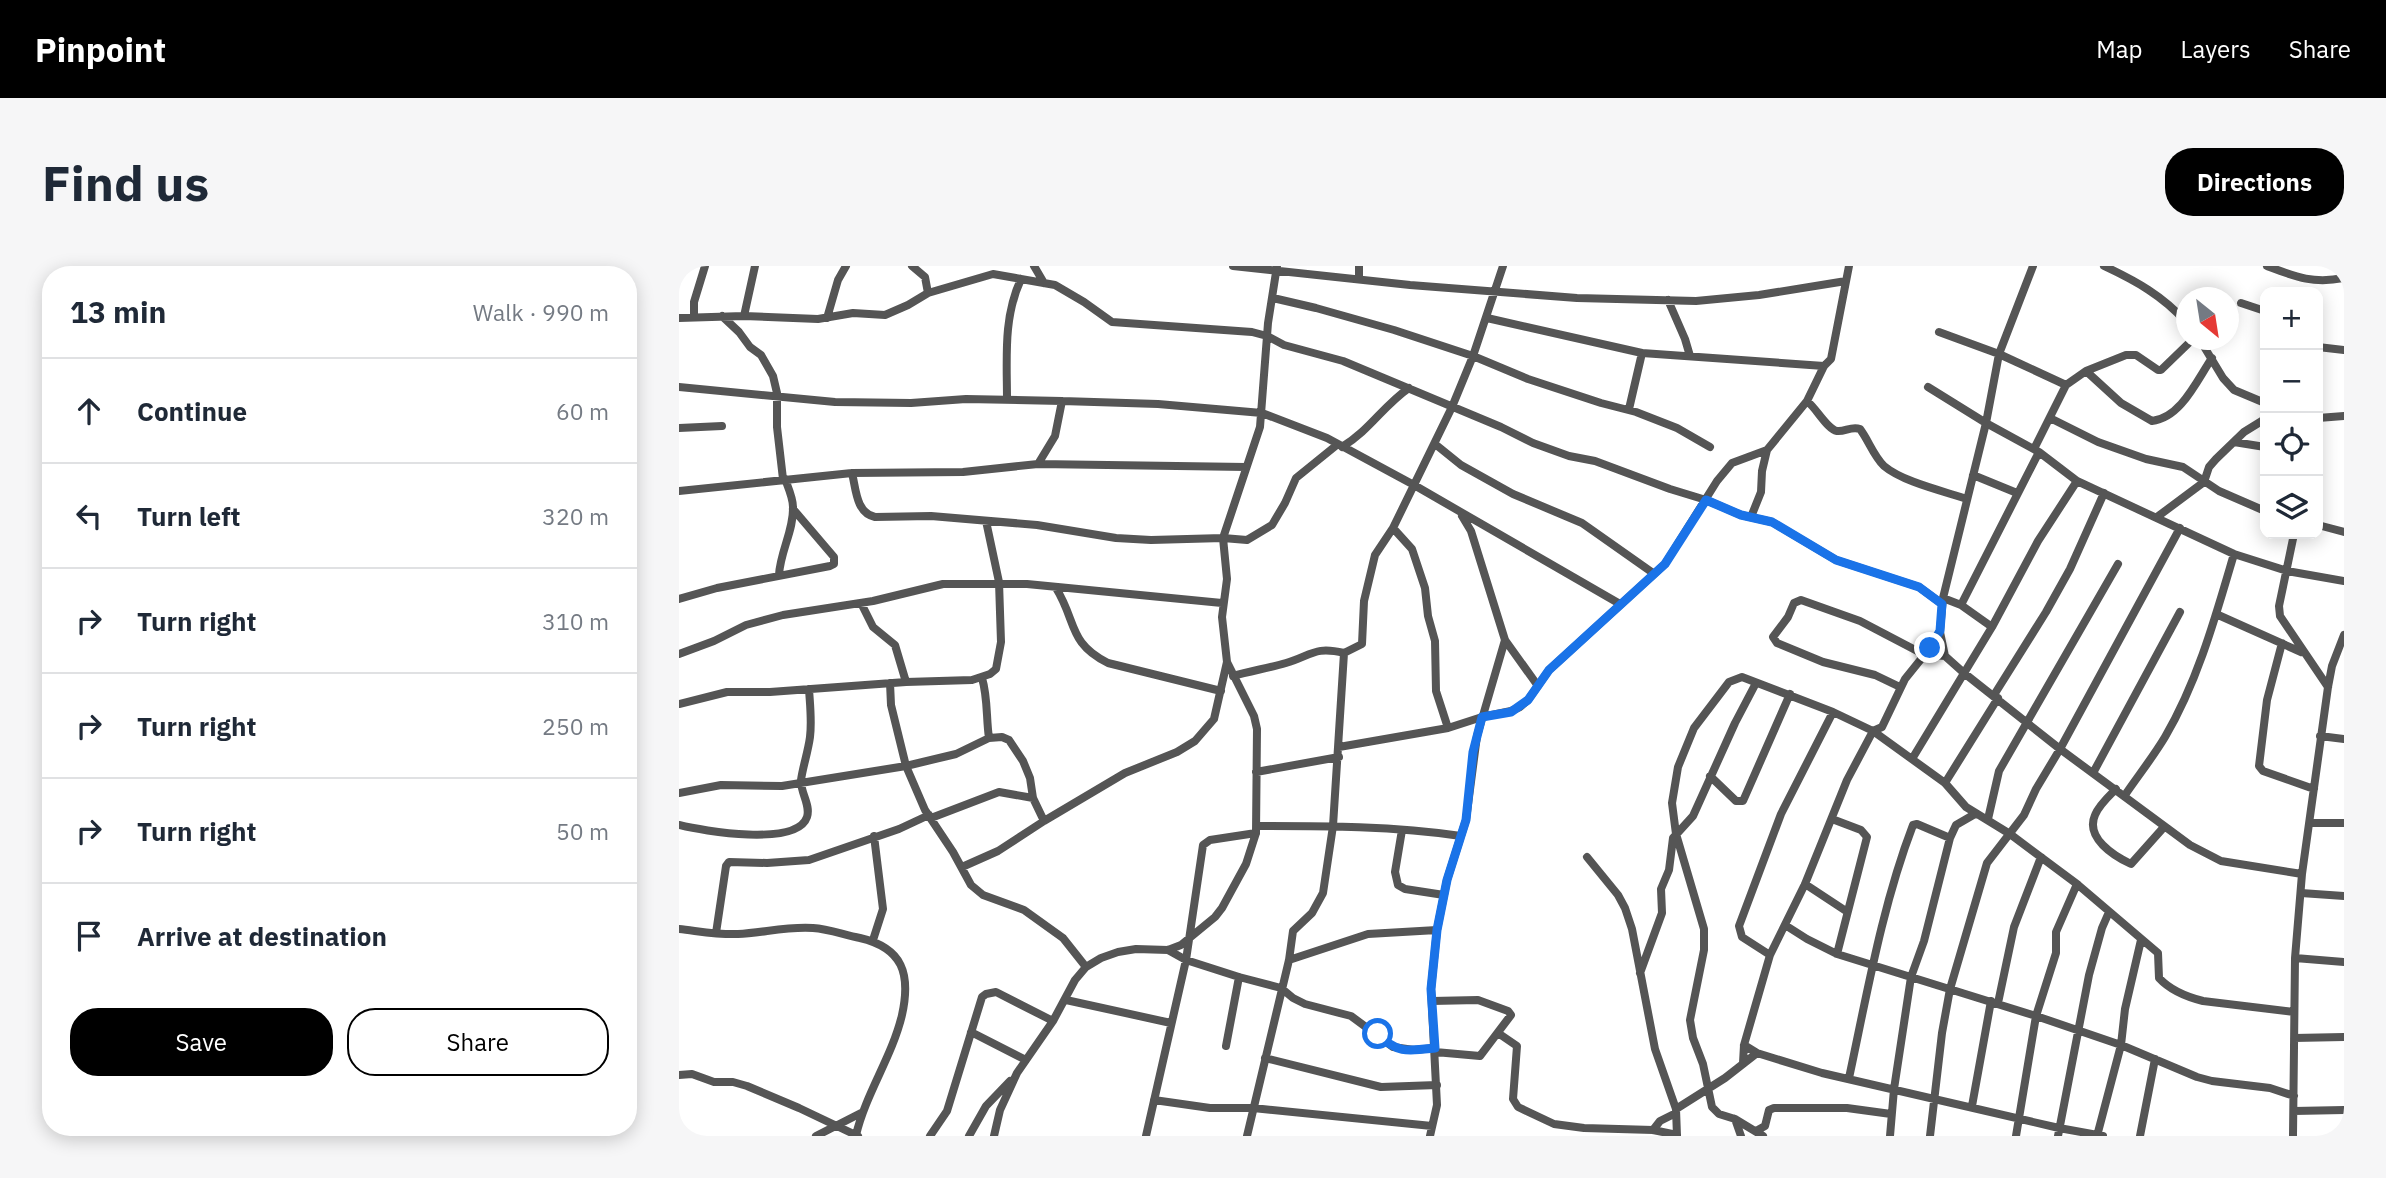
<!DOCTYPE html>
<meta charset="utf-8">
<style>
:root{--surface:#fff;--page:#f6f6f7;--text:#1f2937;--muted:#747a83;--line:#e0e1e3;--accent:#000}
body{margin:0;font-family:"IBM Plex Sans",sans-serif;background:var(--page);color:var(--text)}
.controls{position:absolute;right:21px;top:21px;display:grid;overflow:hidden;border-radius:14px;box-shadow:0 4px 18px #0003}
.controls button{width:63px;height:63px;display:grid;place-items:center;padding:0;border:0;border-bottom:2px solid var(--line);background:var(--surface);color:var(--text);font:35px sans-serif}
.compass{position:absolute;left:1497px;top:21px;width:63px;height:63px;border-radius:50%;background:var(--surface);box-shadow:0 4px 18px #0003;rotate:150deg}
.stop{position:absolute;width:21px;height:21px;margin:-16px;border:5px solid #1a73e8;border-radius:50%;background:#fff}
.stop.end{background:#1a73e8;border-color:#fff;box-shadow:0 2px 7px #0008}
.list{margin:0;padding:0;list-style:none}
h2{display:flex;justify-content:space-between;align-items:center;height:91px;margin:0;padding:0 28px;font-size:30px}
h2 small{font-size:23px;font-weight:400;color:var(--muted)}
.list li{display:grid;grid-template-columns:46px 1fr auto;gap:21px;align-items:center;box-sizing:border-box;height:105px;padding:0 28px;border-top:2px solid var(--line)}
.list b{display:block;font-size:26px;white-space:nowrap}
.list em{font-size:23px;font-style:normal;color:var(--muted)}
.actions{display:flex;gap:14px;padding:21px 28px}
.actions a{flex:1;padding:16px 0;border:2px solid var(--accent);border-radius:28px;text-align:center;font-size:24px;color:var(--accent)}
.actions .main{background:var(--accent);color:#fff}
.icon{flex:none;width:38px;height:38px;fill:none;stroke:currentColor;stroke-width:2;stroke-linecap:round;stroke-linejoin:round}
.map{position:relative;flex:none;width:1665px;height:870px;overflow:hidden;border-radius:28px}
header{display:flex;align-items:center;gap:42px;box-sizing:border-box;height:98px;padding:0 35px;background:var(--accent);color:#fff}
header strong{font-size:33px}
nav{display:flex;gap:38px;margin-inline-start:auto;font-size:24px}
.intro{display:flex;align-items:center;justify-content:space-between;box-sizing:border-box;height:168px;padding:0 42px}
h1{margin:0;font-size:49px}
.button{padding:18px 32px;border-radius:28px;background:var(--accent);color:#fff;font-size:24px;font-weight:700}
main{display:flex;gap:42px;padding:0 42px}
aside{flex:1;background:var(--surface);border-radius:28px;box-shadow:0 4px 18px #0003}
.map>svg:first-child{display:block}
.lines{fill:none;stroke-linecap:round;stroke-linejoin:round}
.minor{stroke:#555;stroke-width:8}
.route{stroke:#1a73e8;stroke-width:9}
</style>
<header>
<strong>Pinpoint</strong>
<nav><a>Map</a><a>Layers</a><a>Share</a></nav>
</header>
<div class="intro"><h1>Find us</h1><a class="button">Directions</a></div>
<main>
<aside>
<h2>13 min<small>Walk · 990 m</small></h2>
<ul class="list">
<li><svg class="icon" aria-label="ahead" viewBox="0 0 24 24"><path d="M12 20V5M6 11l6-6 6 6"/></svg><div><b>Continue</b></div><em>60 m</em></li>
<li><svg class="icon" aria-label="left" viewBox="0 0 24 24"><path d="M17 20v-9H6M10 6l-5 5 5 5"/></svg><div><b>Turn left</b></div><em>320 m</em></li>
<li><svg class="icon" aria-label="right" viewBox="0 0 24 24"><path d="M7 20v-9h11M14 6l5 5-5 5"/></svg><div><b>Turn right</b></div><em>310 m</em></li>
<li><svg class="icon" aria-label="right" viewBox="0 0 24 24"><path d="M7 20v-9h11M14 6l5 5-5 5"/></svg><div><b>Turn right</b></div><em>250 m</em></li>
<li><svg class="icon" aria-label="right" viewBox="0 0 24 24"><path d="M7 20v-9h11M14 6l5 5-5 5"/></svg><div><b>Turn right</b></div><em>50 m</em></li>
<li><svg class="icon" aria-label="arrive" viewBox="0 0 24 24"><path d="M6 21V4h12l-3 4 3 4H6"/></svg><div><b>Arrive at destination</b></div></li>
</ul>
<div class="actions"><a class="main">Save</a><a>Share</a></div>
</aside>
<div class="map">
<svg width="1665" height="870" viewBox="0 0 1665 870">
<rect width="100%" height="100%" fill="#fff"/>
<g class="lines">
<!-- minor -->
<path class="minor" d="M233,0L246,11L249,27
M355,0L365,17
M554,0L731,19L898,32L1017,35L1080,29L1167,15
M1425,0C1457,15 1484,30 1507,56
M1588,0C1617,11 1634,18 1665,12
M680,13V0
M594,32L637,42L715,64L794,90L849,113L922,137L957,146L998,162L1031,181
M989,34L1006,73L1011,90
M1562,37L1586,45
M43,50L60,66L71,81L82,89L94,110L98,127V161L104,213
M65,50L76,0
M15,51V36L26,0
M0,52L65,50L139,53L174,47L206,49L229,39L249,27L314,8L376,19L405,36L433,56L573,66L588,70L605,79L664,95L822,161L854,177L890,190L916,195L991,223L1027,234L1062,249L1093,256L1157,294L1240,321L1263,338
M148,52L159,14L167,0
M808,52L963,87L1145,100
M1260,66L1320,88L1387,119
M1521,74L1544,112L1555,124L1586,137
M1639,81L1665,84
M1407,105L1442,137L1473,155C1502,152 1518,114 1533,92
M0,121L156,136L232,137L287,133L383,135L479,138L583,147L648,172L735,219L941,338
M1249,121L1307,157L1360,186L1398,215L1555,288L1608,305L1665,315
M328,134C328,92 324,52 342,13
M1128,135C1138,143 1148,163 1158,165C1166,166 1172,160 1181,163C1190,175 1194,189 1205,200C1224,216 1264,225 1288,233
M950,143L963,87
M1371,152L1419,176L1467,193L1504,201L1540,225L1586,245
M1639,152L1665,150
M0,162L43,160
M1555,176L1586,181
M756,178L782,199L834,228L903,257L974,307
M663,181C691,164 704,140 730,122
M1355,183L1387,119L1407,105L1447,89H1457L1479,104H1482L1513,74
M359,198L376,170L383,135
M173,207C177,223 177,247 196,251L252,250L358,259L437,272L472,274L544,272L568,274L593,259L606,237L617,212L659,178
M1294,209L1338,227
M0,225L173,207L284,206L359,198L567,201
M783,250L792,265L826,374L859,420
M1072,251L1082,226L1083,205L1088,184L1128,135L1145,100L1152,93L1170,0
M1478,251L1525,216L1530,201L1537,193L1565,166L1586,153
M1639,259L1665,266
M714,262L733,283L746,322L749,350L756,375L757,425L769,462
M1615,268L1600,340L1601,350L1649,421
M100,309C101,286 115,264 114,241C114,232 109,221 106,213
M377,322C398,356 389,377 429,397L542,425
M1264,332L1282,339L1313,361
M0,333L38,322L151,300L155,298V291L114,243
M182,337L194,361L216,379L227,416
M1282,339L1360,186
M1537,348L1622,386
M1261,366L1266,390L1285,407L1381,483L1511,579L1542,595L1623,608
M1603,377L1588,434L1580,500L1584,505L1635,523
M0,388L35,375L67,359L104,349L194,335L264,318H348L543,337
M554,410C571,405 590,402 607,397C633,389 636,380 665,387
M303,412C309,432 307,452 310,472
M211,417L212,439L227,500L246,544L274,586L292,619L304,629L345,644L384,672L407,701
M1221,421L1196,409L1144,396L1098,377L1094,371L1109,351L1115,337L1122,334L1181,355L1244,388L1266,390
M1315,429L1367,346L1391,303L1425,227
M0,438L48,426H91L227,416L293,414L311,408L317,403L322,376L320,316L307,255
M1641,470L1665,473
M660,481L769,462L803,451L832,445L841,441L849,434L870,404L986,298L1038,215L1053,197L1088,184
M1233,493L1313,361L1359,275L1398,215
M577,506L660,491
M1414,507L1501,346
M1031,510L1057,535H1064L1111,428
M1266,517L1319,432
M1437,523C1429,531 1420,539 1416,549C1406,572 1435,590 1452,598L1485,561
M0,527L42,519L103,520L227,500L277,488L310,472L323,471L330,474L344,495L351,512L354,532L365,555L446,507L498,486L516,475L535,453L548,396
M1446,529C1459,510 1474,491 1486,471C1519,415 1537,349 1555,288
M252,552L320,526L354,532
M1153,553L1182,564L1188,571L1158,688
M1309,553L1320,505L1439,298
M1632,557H1665
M0,559C24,565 118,581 128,551C132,539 121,526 122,514C124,500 129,486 131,471C133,455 131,439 130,423
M578,560C646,560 715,560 782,570
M723,564L716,606L719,619L726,623L765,629
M908,591L939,629L946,642L953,663L976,783L997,843L998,870
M283,601L319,585L365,555
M1126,618L1167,645
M1622,627L1665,630
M1106,659L1128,673L1158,688L1357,750L1442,779L1518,811L1533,815L1591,822L1615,830
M0,663C19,665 40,669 59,668C83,667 109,660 134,662C150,663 165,669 181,672C224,682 232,708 223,749C213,791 187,827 177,869
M37,667L47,600L50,596L88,597L130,594L220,563L250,549
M194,674L204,643L195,570
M489,684L507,694L560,711L602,722L614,732L626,738L672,750L714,781L735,784L756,782
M1091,689L1063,671L1060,660L1102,548L1154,446
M1616,692L1665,696
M610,694L689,668L758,664
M961,707L983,647L982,623L990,604L994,572L1014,550L1056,457L1077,417
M387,734L492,757
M753,735L799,734L829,745L832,749L801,790L756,786
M1319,737L1335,661L1362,591
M292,766L347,794
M819,767L838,780L834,833L839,841L875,858L905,862L974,864L998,869
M1615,772L1665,771
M1065,779L1078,787L1143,807L1380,862L1424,870
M547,780L560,711
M586,792L702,821L758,819
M1064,797L1065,779L1091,689L1126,618L1168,514L1194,465L1203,461L1226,413L1251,382L1261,365L1264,332L1307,157L1320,88L1354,0
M0,809L13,808L35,816H54L68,820L120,842L179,870
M1170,812C1188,728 1203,640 1234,559L1238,558L1271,572
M475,834L531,842H574L753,860
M1293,840L1312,735
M997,843L1046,812L1078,787
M1615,845L1665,844
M1056,853L1084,870
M974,864L981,855L997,847
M1077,865L1086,860L1090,844L1095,842H1168L1212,848
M137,870L182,847
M251,870L268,845L303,731L307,728L317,726L374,755
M290,870L307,840L331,815
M315,870L321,844L338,807L374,755L396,714L407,701L422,692L439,686L457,683L489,684L502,679L536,651L543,642L567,598L577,567L578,463L575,450L548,396L543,351L548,313L544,272L581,161L589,57L598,0
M467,870L507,694L524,579L531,574L577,567
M568,870L610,694L614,665L633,647L644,627L654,560L665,387L683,378L685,335L696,289L714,262L773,141L794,90L824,0
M751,870L758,839L752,723L758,664L768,614L787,554L798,470L826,374
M1062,870L1056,853L1040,848L1033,841L1024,798L1014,772L1011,754L1025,684V663L997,568L993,537L999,501L1015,462L1050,416L1063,411L1154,446L1194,465L1266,517L1287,541L1331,568L1398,618L1479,687L1480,712C1491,724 1508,731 1524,735L1615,746
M1211,870L1215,823L1232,711L1245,675L1271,572L1277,559L1296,548
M1251,870L1263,767L1271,723L1308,597L1345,549L1357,523L1381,483L1501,262
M1337,870L1357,750L1377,687V666L1398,618
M1379,870L1410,709L1423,662L1430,646
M1418,870L1442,779L1446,743L1462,674
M1461,870L1476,793
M1614,870L1616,692L1623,608L1649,421L1653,400L1665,369"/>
</g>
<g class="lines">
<!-- route -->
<path class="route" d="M699,768C718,788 730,785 756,782L752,723L758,664L768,614L787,554L794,486L803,451L832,446L849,434L870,404L986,298L1027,234L1062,249L1093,256L1157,294L1240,321L1263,338L1261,365L1251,382"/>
</g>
</svg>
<div class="controls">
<button>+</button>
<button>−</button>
<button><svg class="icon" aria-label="locate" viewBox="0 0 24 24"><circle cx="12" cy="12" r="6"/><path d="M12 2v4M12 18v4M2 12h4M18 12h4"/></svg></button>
<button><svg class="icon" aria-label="layers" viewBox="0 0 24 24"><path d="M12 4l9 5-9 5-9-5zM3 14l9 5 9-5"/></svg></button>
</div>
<svg class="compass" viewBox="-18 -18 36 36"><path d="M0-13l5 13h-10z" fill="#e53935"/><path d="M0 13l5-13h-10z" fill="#747a83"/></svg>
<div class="stop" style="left:699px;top:768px"></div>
<div class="stop end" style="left:1251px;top:382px"></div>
</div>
</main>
